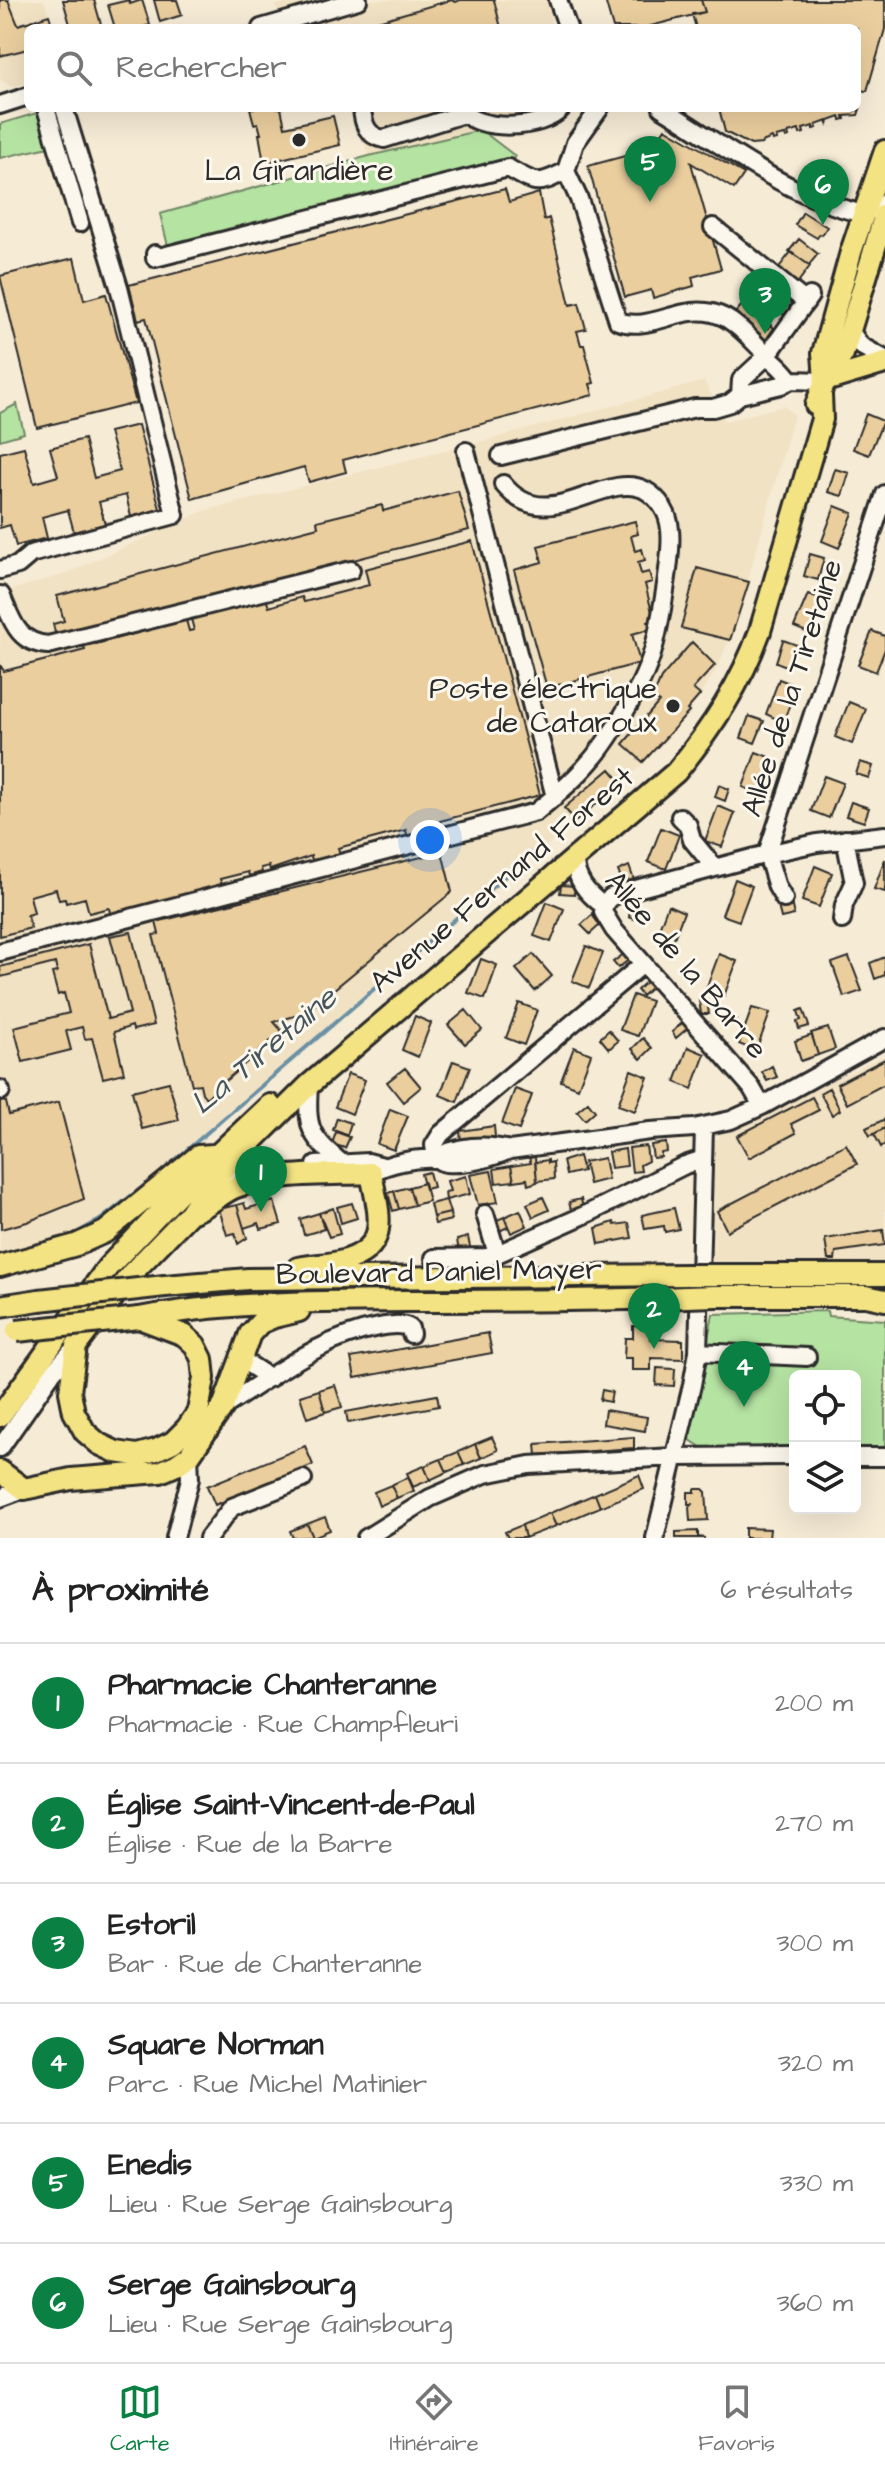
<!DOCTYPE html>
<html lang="fr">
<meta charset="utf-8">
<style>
:root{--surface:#fff;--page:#f2f2f2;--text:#222;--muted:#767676;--line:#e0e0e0;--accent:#0b8043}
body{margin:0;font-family:"Architects Daughter",sans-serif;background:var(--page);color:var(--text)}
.controls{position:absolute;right:24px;bottom:24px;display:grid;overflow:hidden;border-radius:12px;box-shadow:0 8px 32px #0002}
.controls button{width:72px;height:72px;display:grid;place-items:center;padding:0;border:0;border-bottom:2px solid var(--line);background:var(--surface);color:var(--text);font:40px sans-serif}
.you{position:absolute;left:430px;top:840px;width:28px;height:28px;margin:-20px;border:6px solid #fff;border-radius:50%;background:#1a73e8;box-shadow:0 0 0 12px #1a73e833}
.badge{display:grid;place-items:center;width:52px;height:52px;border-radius:50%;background:var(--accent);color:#fff;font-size:26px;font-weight:700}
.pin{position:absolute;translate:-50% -66px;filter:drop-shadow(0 2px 4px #0008)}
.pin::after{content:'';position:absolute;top:42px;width:28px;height:24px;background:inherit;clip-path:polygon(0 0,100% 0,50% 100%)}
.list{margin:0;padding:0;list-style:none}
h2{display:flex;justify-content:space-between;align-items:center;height:104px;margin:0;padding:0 32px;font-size:34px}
h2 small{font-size:26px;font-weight:400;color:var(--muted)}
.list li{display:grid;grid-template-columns:52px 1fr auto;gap:24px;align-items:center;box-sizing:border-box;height:120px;padding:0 32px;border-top:2px solid var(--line)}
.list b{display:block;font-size:30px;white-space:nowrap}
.list p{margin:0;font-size:26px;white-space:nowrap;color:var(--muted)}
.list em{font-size:26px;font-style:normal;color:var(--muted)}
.icon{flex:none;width:44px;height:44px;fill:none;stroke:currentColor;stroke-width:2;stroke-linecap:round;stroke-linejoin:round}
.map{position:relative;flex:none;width:885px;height:1538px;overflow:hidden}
.search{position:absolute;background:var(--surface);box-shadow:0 8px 32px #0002;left:24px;right:24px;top:24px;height:88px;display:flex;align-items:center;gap:20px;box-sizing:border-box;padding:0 28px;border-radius:12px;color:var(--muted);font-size:30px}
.sheet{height:824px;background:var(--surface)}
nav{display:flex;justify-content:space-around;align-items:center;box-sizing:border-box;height:112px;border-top:2px solid var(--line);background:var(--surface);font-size:22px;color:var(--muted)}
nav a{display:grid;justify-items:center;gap:4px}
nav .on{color:var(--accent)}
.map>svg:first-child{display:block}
.built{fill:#f2e2c4}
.green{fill:#b5e3a2;stroke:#708766;stroke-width:2}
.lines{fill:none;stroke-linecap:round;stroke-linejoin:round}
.stream{stroke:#6b90a5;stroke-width:4}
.building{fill:#eace9e;stroke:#2b2b2b;stroke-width:2}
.minor-casing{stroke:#2b2b2b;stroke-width:22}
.major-casing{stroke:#2b2b2b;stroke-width:26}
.minor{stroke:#fbf7ec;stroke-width:16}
.major{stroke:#f4e382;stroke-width:20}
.major-bridge-casing{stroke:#2b2b2b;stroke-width:26;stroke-linecap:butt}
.major-bridge{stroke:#f4e382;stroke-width:20}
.poi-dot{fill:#2b2b2b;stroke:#fbf7ec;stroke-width:3}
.labels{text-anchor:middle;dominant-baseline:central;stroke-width:6;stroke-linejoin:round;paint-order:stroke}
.poi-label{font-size:30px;fill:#2b2b2b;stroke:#fbf7ec}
.street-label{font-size:30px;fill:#2b2b2b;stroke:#fbf7ec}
.water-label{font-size:32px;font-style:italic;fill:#46555e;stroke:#fbf7ec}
</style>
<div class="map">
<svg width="885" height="1538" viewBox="0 0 885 1538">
<rect width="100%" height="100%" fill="#f6ebd5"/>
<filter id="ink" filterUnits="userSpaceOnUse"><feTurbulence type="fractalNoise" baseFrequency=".0125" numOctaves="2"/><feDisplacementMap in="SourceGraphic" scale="16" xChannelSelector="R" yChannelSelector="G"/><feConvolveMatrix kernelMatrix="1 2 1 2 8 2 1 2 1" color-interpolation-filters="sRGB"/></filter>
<g filter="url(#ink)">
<!-- built -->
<path class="built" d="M0,0H44L53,28H28V82L11,87L0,79Z
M293,0H549L551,28H292L274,6Z
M351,108H557L553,113L369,156Z
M704,381L725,421L784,406L794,415L734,630L716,670L683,721L640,767L107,1217L87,1231L0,1260V593L65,574L204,511L491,439Z
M885,1055V1263L713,1261L714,1144L719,1136Z"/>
<!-- green -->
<path class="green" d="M40,112L49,147L0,158V124Z
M481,130L515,156L511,162H495L169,250L160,214L369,156Z
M17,404L24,433L0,440V413Z
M827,1311L828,1316L885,1320V1448H855V1376H795V1447H701L687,1438L713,1314Z"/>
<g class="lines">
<!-- stream -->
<path class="stream" d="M67,1238L100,1220L159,1174L539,847"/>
</g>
<!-- building -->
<path class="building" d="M0,0H8L18,25L49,15L53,28H28V49L0,56Z
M63,0H94L102,28H71Z
M129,0L130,4L142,0L150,25L139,28H115L108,5Z
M154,0H177L182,15L160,22Z
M451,0L456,2L460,0H494L501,28H353Z
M605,0H701L705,12L643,28H613Z
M701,0H885V29L867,91L857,90V28H696L692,14L705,12Z
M250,108H281L285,127L333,116L340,145L264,163L259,134H261L258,123L254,124Z
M719,108H854V111L860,109L858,115L844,116L845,119L841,120L840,117L829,121L828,124L827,121L816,125L817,128L813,129V126L803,129L804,133L800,134L799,130L788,133L789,137L786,138L785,135L776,137L777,140L773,141L772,138L762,142V144L751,145L725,132Z
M665,128L744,174L734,189L691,163L721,269L692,277L694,286L653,298L651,290L625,297L588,166L651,149Z
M505,189L509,202L539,193L544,220L549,218L570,305L579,303L586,329L577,331L581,345H584L594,383L590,384L593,395L343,460L346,472L309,482L304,467L192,499L146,318L138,320L129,285Z
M803,212L827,227L822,235L820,234L817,238L795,225Z
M799,239L818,254L809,265L789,251Z
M791,252L810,266L796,285L777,270Z
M74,258L84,300L106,294L136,403L37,428L0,276Z
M776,295L790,306L784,315L770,303Z
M743,304L756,315L765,304L773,311L763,324L768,329L771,325L774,328L765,341L735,313Z
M866,414L883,421L869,455L853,449Z
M138,425L160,509L131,517L126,495L99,502L105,524L74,532L68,510L42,517L47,538L16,546L10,525L0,528V453L24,447L34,483L58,476L50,448L84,439L94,478L120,471L109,432Z
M835,469L849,473L842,496L828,492Z
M458,491L469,530L56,637L53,624L64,621L57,596L318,527L317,521L382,505L383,511Z
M835,506L853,513L839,548L822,541Z
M635,521L638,534L631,536L635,551L642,549L645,560L638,562L641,574L649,572L652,582L645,584L654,620L648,622L650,629L632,634L640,663L547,688L514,570L542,562L538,546Z
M472,541L540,795L440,821L442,829L408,838L406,830L338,848L340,854L320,859L312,860L311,856L270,870L269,866L261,868L262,872L249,876L248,872L220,879L223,888L111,917L109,908L89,913L85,898L66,903L65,899L59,900L56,889L30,896L34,913L27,915L31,928L0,936V665L4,671L85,650L83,643L95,640L96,644L186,620L189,631L194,630L191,619L266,599L269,607L302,597L304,602L369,585L365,569Z
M810,554L824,558L818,580L804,576Z
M697,568L749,582L730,640L681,628Z
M808,594L825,600L811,634L794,627Z
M872,631L885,636V649L876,672L858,665Z
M783,640L797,645L789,667L776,662Z
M692,642L715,665L693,689L700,695L687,710L689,712L643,762L623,744L659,702L653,697L661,678Z
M779,679L797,686L783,722L766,714Z
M849,702L866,709L852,744L835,737Z
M749,716L764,721L755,743L741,738Z
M756,752L774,759L761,795L743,787Z
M860,762L873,766L869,778L856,774Z
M610,769L621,782L576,821L564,808Z
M824,776L843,783L829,818L811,811Z
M719,785L729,789L725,801L715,797Z
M851,802L869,808L864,822L846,816Z
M718,806L735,813L722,847L705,841Z
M661,828L679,835L666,869L648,862Z
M442,852L452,892L305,1013L274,1022L282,1031L206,1098L202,1093L200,1084L192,1085L153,935L159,934L156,922Z
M885,859V892L874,889Z
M629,866L634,880L624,885L618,871Z
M815,866L832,873L819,907L802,901Z
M735,879L752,886L739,921L722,915Z
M561,885L575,886L574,894L560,893Z
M547,902L564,909L551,942L534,936Z
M791,903L794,915L781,918L778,906Z
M631,905L647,909L643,922L629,917Z
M668,905L684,912L671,946L655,939Z
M592,915L600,925L590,934L581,925Z
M131,932L154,1025L133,1030L132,1026L114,1032L124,1073L103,1078L92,1038L85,1039L82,1027L66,1031L71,1050L23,1062L14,1027L69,1013L64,993L58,995L52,973L57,972L55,963L1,977L0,967L89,944L108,1019L130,1013L110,936Z
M586,946L603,953L589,988L572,981Z
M625,953L630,959L618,968L613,962Z
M533,954L552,976L535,991L516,969Z
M719,954L737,961L724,996L706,989Z
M849,957L862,991L844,997L832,963Z
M885,957V975L875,979L870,963Z
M481,959L497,965L485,999L468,993Z
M648,980L653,986L642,996L637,990Z
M633,995L651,1001L638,1036L620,1030Z
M699,1000H707L709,1014H701Z
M519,1003L537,1010L524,1045L506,1038Z
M752,1008L770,1013L756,1051L739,1044Z
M803,1009L809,1026L799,1029L797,1021L801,1020L798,1011Z
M466,1010L482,1030L465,1044L448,1025Z
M415,1016L431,1023L418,1057L402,1050Z
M721,1017L737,1019L736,1025L721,1024Z
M683,1022L689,1027L676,1038L672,1032Z
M828,1028L835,1049L818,1055L811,1033Z
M609,1030L618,1041L609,1049L600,1038Z
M812,1035L818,1055L801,1061L795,1041Z
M643,1038L652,1048L641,1059L632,1049Z
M574,1047L591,1054L578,1088L561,1081Z
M688,1047L705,1054L692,1089L675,1082Z
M885,1059V1084L847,1104L837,1084Z
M453,1061L470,1067L457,1102L440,1095Z
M772,1066L777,1077L767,1081L762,1072Z
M405,1068L421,1087L403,1102L387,1082Z
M631,1070L648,1077L635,1111L618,1105Z
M348,1074L365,1080L352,1114L335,1107Z
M169,1082L179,1120L142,1129L132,1091Z
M829,1088L840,1110L832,1115L820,1093Z
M515,1089L532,1095L519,1130L502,1124Z
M812,1097L819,1110L791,1124L796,1133L749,1158L737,1136Z
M0,1101L6,1102L9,1115L59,1102L84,1199L27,1222L1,1229Z
M588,1102L595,1111L585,1120L577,1111Z
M390,1109L408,1116L394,1150L377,1144Z
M337,1118L351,1123L347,1135L333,1130Z
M885,1119V1128L870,1136L866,1128Z
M494,1126L495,1137L461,1142L460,1131Z
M885,1128V1144L881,1147L874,1134Z
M336,1132L350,1137L345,1148L332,1144Z
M666,1143L667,1152L661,1153V1157L653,1158L651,1145Z
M846,1144L857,1164L727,1231L717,1211Z
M646,1146L648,1161L640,1165L641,1171L632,1172L629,1148Z
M625,1149L627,1166L611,1168L608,1152Z
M579,1156L583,1171L566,1175L563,1161Z
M535,1157L537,1182L528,1185L527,1179L514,1181L511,1166L531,1163L529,1158Z
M604,1158L608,1179L589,1184L584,1162Z
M548,1160V1163L553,1162L554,1179L537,1181L535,1162Z
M511,1166L514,1181L496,1183L494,1169Z
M491,1171L498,1202L478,1205L470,1175Z
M429,1172L433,1187L425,1189L421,1174Z
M466,1176L470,1194L446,1200L445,1192L450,1191L447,1181Z
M424,1183L429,1201L414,1205L409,1187Z
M409,1187L414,1205L399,1209L394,1191Z
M394,1191L399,1209L393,1211L388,1193Z
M543,1197L549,1210L533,1217L527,1204Z
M581,1199L583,1209L572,1214L569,1202Z
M446,1200L450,1213L433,1217L430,1204Z
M274,1201L281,1224L261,1229L259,1223L244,1228L237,1205L244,1203L246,1209Z
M352,1203L357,1218L341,1223L337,1207Z
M237,1205L247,1238L238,1244L235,1233L227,1235L219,1209Z
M333,1208L340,1234L329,1237L319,1213Z
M674,1208L679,1229L665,1232L664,1226L645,1229L642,1215Z
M520,1210L527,1226L511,1233L504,1217Z
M319,1213L324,1229L304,1235L300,1219Z
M450,1213L451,1220L435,1224L433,1217Z
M504,1217L508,1227L495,1233L490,1223Z
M614,1222L615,1225L629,1223L632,1238L599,1244L596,1228Z
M883,1230L885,1245L836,1252L835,1260H828L825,1239Z
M468,1237L471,1252H459L457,1240Z
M633,1326H651V1339L683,1340V1359L651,1358V1370H632V1358H624L625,1338H633Z
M488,1333L492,1353L355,1378L351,1358Z
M657,1368L675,1369L674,1386L656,1385Z
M335,1385L342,1407L325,1412L319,1390Z
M319,1390L325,1412L307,1418L300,1396Z
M602,1390L612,1392L610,1402L600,1400Z
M437,1395L439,1406L348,1423L346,1412Z
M605,1410L647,1417L645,1431L603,1424Z
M492,1437L498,1450L481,1458L475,1444Z
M634,1437V1448L537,1455L536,1444Z
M475,1444L481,1458L464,1465L458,1452Z
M305,1446L313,1465L215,1505L207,1486Z
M458,1452L464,1465L447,1472L441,1459Z
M441,1459L447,1472L430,1480L424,1466Z
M424,1466L430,1480L413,1487L407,1473Z
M639,1475L644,1489L600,1507L595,1494Z
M408,1477L414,1491L397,1498L391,1485Z
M391,1485L397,1498L379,1506L374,1492Z
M695,1489H703L706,1492L708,1520L690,1521L689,1507L692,1504H688V1492H695Z
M595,1494L600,1507L556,1526L550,1513Z
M550,1513L556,1526L525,1538L522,1525Z
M325,1517L330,1530L313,1537L307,1524Z
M307,1524L313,1537L293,1538L290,1531Z
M522,1525L525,1538H508L505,1532Z
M745,1528L770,1529L769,1538H775H745Z
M698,1531V1537L705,1538H676V1532Z"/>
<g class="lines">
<!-- minor casing -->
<g class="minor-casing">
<path id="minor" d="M558,0L568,28
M261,28L358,0
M0,105L28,96
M46,108L80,223
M362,108C363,124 367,136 384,139L463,114
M459,108C476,133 544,130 562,108
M600,108L575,143L566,171L579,199L618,321C641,329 661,318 685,313C724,305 739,328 765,353C774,362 784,369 791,380
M662,108C726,147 790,198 864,214
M864,214L885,203
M713,227L806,302
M155,254V258L508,168C536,184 537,186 566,171
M849,329L861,346L885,359
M740,395L741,380L767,356L810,296
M466,451L555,797
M501,456L695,408H713L730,403L740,395L781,385L791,380L825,381
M0,570L18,565L31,554L175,515L119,287L64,108
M1,595C12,620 17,643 48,645L351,570
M680,817L688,825L692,840L715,868
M574,858C576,880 586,893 604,906L603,912L614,930L751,1087L762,1106
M784,899L777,887L767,854L885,494
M604,906L611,897L625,892L767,854L817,843L885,835
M842,920L844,905L854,883L845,839
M0,952L536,812C563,790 589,767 608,738C625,713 642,685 651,657C659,633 673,553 670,530C669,513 659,498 645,490C604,469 547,539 503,484
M309,1085C306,1131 310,1136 344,1165
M0,1089L1,1091
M436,1159L434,1145L441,1134L643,964
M436,1159C455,1145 487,1144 510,1150
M316,1165L368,1162L383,1166
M371,1173C388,1163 415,1158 434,1159C446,1159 434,1161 446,1163C466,1165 492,1158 510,1150L650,1131L694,1128L731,1120L762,1106L885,1038
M210,1183L229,1177L261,1172
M485,1214L497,1254
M434,1258L487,1257L497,1254L589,1213L685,1165L703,1159
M698,1352L807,1357
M240,1355L247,1363L270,1378
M223,1407C274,1376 319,1338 379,1327C389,1325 401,1323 410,1328L411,1334
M0,1448L53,1372L76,1346
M855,1457H885
M0,1498L24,1489
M175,1538L190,1479L189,1456
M208,1538L232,1507L303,1479
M366,1538L430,1498L485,1474L529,1465L674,1457L795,1456
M655,1538L692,1385L698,1352L704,1127"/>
</g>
<!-- major casing -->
<g class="major-casing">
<path id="major" d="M825,381L823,353L851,252L885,151
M825,381L885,363
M816,405L825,381L843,354L885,214
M193,1212C209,1207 220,1193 236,1187C278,1172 327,1175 371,1173C378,1212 393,1247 343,1261C329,1265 313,1265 298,1268
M0,1266L76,1245L105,1232L198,1156L213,1155
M717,1275H885
M165,1286L248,1279L687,1275
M716,1296H866L885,1300
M0,1306L39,1300
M139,1318L184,1335L195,1345L202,1359L204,1378L198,1412L187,1428L173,1442L156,1450L137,1455L116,1452L99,1444L85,1432L74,1412L70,1392L76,1346L131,1274L190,1213L209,1184L309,1085L676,772C712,728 741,684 760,631L822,419L821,395
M139,1318C228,1301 316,1302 406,1301C500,1301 593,1301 686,1297
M0,1416L108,1267L196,1175L270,1105
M0,1471L24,1489L71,1479L160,1472L176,1465L189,1456L223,1407L250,1334L260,1323L274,1317L299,1311"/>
</g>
<!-- minor -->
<use href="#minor" class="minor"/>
<!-- major -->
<use href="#major" class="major"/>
<!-- major-bridge casing -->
<g class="major-bridge-casing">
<path id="major-bridge" d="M687,1275H717
M686,1297L716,1296
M39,1300L165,1286
M17,1331L139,1318"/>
</g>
<!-- major-bridge -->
<use href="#major-bridge" class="major-bridge"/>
</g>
</g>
<!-- markers -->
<g class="poi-dot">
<circle cx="299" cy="140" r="8"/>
<circle cx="673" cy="706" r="8"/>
</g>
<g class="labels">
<!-- poi labels -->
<g class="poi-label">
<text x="299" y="171">La Girandière</text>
<text x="657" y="689" text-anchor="end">Poste électrique<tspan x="657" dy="34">de Cataroux</tspan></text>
</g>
<!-- street labels -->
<g class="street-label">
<text transform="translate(792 688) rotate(-72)">Allée de la Tiretaine</text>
<text transform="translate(502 880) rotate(-40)">Avenue Fernand Forest</text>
<text transform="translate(686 965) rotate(50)">Allée de la Barre</text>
<text transform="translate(439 1272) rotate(-1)">Boulevard Daniel Mayer</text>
</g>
<!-- water labels -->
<g class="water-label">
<text transform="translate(264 1051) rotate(-40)">La Tiretaine</text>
</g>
</g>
</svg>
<div class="controls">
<button><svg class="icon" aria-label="locate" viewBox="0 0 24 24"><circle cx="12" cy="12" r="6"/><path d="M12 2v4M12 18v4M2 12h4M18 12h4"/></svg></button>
<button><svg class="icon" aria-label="layers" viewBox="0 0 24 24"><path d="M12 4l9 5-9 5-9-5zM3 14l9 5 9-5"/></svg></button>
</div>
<div class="you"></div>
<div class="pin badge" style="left:261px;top:1212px">1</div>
<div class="pin badge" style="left:654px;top:1349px">2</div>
<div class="pin badge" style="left:765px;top:334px">3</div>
<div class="pin badge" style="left:744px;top:1407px">4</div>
<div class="pin badge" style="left:650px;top:202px">5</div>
<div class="pin badge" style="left:823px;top:225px">6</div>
<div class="search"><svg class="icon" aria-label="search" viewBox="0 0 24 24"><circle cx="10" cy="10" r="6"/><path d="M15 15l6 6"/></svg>Rechercher</div>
</div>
<section class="sheet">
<h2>À proximité<small>6 résultats</small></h2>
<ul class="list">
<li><span class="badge">1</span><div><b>Pharmacie Chanteranne</b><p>Pharmacie · Rue Champfleuri</p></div><em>200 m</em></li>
<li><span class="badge">2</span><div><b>Église Saint-Vincent-de-Paul</b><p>Église · Rue de la Barre</p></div><em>270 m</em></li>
<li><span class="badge">3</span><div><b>Estoril</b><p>Bar · Rue de Chanteranne</p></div><em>300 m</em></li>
<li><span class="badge">4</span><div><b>Square Norman</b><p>Parc · Rue Michel Matinier</p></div><em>320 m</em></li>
<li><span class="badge">5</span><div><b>Enedis</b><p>Lieu · Rue Serge Gainsbourg</p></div><em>330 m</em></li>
<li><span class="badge">6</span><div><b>Serge Gainsbourg</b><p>Lieu · Rue Serge Gainsbourg</p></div><em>360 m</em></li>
</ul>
</section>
<nav>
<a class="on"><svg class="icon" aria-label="map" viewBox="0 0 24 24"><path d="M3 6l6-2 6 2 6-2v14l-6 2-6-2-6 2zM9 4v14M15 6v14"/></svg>Carte</a>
<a><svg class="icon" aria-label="directions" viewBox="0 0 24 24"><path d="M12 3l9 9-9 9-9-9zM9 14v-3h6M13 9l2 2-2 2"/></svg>Itinéraire</a>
<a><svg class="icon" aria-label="saved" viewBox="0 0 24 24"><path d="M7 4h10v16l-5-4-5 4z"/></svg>Favoris</a>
</nav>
